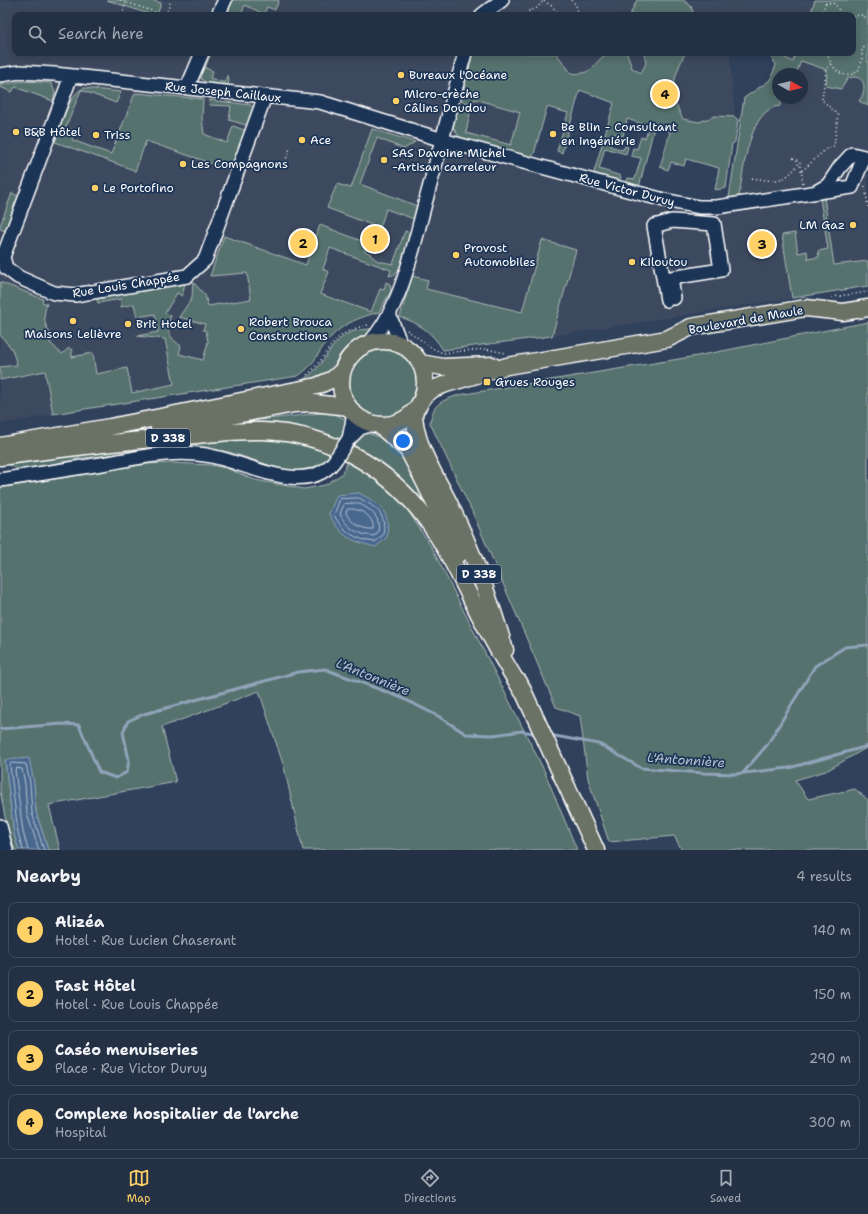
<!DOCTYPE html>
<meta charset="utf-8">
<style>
:root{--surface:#243145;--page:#2c394c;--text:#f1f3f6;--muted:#a3a9b3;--line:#414c5e;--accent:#ffd166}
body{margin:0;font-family:"Shantell Sans",sans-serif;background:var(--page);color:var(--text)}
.compass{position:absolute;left:772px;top:68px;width:36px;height:36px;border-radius:50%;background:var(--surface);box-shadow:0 2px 10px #0003;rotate:98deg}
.you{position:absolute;left:403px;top:441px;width:14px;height:14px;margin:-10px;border:3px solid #fff;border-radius:50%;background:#1a73e8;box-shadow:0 0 0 6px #1a73e833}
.badge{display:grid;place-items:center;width:26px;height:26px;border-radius:50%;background:var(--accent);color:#111;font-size:13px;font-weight:700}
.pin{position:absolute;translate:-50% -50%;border:2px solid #fff;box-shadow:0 1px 4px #0006}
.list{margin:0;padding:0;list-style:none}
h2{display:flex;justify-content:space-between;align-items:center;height:52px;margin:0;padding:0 16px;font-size:17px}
h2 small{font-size:13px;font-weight:400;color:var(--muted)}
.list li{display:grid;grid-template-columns:26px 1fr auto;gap:12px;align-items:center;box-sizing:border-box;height:56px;margin:0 8px 8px;padding:0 8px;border:1px solid var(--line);border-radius:8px}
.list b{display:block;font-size:15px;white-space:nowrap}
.list p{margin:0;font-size:13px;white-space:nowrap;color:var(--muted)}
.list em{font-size:13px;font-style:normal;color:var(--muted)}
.icon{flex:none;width:22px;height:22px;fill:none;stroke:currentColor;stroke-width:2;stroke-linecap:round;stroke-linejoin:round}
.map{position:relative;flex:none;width:868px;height:850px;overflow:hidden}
.search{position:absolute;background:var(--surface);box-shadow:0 2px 10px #0003;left:12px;right:12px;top:12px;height:44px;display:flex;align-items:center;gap:10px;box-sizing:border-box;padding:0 14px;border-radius:8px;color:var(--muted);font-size:15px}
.sheet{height:308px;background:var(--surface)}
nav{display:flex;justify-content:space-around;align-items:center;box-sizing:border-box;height:56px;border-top:1px solid var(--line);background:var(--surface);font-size:11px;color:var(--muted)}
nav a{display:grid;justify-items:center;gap:2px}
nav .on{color:var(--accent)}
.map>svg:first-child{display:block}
.built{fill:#3e495f;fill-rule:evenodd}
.green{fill:#57726e;stroke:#abb8b6}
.water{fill:#48688e;stroke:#91a4bb}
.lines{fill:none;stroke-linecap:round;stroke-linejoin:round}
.shore{stroke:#b6c3d2;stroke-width:1}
.stream{stroke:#91a4bb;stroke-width:3}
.minor-casing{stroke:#fff;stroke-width:16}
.major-casing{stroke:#fff;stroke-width:19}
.path{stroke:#fff;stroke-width:1.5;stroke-dasharray:1 3;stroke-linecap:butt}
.minor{stroke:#1d3557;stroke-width:13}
.major{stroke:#6b7165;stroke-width:16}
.minor-bridge-casing{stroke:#fff;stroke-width:16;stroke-linecap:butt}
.minor-bridge{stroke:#1d3557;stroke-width:13}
.poi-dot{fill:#ffd166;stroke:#1d3557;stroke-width:1.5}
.labels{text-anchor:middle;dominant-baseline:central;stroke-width:3.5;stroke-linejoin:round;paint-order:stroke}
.shield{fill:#1d3557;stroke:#bbc2cd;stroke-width:1}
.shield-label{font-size:11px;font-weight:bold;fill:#fff}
.poi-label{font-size:12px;fill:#fff;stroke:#1d3557;text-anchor:start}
.street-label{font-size:12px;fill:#fff;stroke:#1d3557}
.water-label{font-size:13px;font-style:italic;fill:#b6c3d2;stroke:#1d3557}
</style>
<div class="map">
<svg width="868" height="850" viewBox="0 0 868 850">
<rect width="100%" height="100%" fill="#30415c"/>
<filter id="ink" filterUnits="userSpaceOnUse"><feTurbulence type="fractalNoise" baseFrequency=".025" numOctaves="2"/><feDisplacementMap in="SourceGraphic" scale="8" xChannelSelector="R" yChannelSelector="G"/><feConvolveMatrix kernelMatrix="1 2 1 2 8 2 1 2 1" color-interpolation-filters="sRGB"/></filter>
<g filter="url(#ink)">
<!-- built -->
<path class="built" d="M0,0H868V286L552,336L443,350L435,337L416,322L394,315H370L348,323L330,338L317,358L307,370L0,424ZM15,15H853V53H769L776,65L770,80L744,98L729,198L697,203L528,158L551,77L614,101L655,123H724L735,117L730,58L732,53H15ZM778,74H802V98H778Z"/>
<!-- green -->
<path class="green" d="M107,0H152L161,3L157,15H152Z
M228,0H279L275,10L267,7L264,14L245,5L241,15H222Z
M637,0H683L691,6L694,15H630Z
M815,0H868V106L859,101C868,89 865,73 848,78L841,89L826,86L827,70L801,61L796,74H778V98H782L780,106C749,107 743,173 739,196L729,198L744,98L770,80L776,65L769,53H776L793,62L796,53H853V15H810Z
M206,53H211L205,68L213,71L210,78L225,83L228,75L229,81L227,88L210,85L201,79L199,71Z
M473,53H556L571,73C597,77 593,57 611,53C615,52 622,53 627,53L632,68L641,73L646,63L644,53H685C673,80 668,91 683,119L699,122L715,116L735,117L738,120L735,142L732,144L726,188L715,190L719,168L686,159L684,166L671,162L668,170L660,167L670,132L655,124L639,187L626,183L628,178L635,179L641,158L631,156L633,148L637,149L641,137L645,138L649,126L627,119L623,136L614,134L610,146L623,150L625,146L628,147L626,154L605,148L599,169L621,176L619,182L597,176L594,172L614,103L580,90L562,153L557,151L568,113L547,107L534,154L528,161L518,156L460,138L453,127L457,111L461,110L470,113L466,133L511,145L520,112L475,99L471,104L461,101Z
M23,81L51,83L55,92L53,101L15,87L12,92L0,87V85Z
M84,88L121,92L116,103L81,90L66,127L75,131L72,140L111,154L135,93L203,99L202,118L204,134L227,143L233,126L247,131L231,170L146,141L135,172L134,170L55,142C61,127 68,94 84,88Z
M210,100L251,105C257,111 252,119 249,126L229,120L231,106L209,105Z
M372,129L415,142L404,149L377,138L360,184L417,206L414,219L386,209L380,228L327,208L337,184L351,188Z
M12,193L18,196L5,231L0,229V226Z
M824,197L834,265L868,261V286L792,298L782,235L795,233L798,253L807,251L808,259L819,257L818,251L828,249L820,198Z
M320,225L367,243L364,251L371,254L370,255L378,261L393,264L405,231L410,233C407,244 403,275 389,276L391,270L330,248L323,269L329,272L320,294L371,312L380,289L384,290L386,282L390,284L391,291L379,312C361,317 343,323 330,338C316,353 318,362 298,376L53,414L45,371L0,380V367L17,365L12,349L0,335V282L43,299L42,302L47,304C42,316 44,328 54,337L50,343L62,354L69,348L72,350V357L93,353L96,374L127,368L132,393L174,384L165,339L137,336L158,332L155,314L137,317L134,304L121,307V299L98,303L96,295L181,280L185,283L182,296L177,293L165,313L171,316C165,331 169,337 181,346L179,354L203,360L208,342L206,331L203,330L205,324L179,317L192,298L193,282L205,295L208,306L251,299L247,273L210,276L224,236L306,265Z
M542,240L576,250L552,336L443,350C432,332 419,323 400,317L412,276L428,280L426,289L522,312Z
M868,322V747L826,771L795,780L808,799L855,789L868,800V850H682L674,836L609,842L588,779L580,716L556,707L471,509L430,423C433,403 441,401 459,395L697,356Z
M376,328L374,333C355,339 337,350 333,371L324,377L296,383C323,372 325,349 345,335C354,329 366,330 376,328Z
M348 384a35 35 0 1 1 70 0a35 35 0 1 1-70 0Z
M330,412L345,419L347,424L340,441L247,423L250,421Z
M366,433C372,435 379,436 384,439C408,453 416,482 427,506C404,482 380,465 353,447L361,436Z
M260,438L307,443L332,453L324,464L317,470L301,472L284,470L229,452L188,446L83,458L20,470L1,461L200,440Z
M349,459L375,474L405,506L432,548L543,768L577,850H303L284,767L259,691L162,727L176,782L49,805L60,850H48L36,812L34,783L5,760L14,834L19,850H15L8,832L0,791V488L147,464L173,463L210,465L226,468L255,480L304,489L325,485L342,474Z"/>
<!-- water -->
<path class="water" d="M359,493C381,505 390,510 387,537L376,547C351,541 341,537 329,514L337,495Z
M29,758L34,783L36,812L48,850H19L14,834L5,760Z"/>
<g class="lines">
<!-- shore -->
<path class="shore" d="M359,498C376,507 387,513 383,535L375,542C356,540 342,531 334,515L340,499Z
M358,503C371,510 381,516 378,532L374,536C359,535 346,528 340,514L344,504Z
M348,509C359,508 375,516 373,529C363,530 350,523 346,513Z
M23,850L18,833L10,765L11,763L26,764L30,783L32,813L44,850
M28,850L23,832L15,770L17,768L22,769L25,784L27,814L39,850"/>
<!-- stream -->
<path class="stream" d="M0,729L62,724L79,725L99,772L116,778L127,772L129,760L123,732L128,721L144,714L298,672L325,669L400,697L438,716L466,734L493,735L522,731L537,734
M549,735L599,744L641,768L703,773L735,774L789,768L868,746
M743,773L767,745L815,666L845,647L868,645"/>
<!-- minor casing -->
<g class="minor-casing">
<path id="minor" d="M218,15L225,0
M482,15L502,0
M0,75L20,72L54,74L320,102L446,141L664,200L699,207H717L852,187L864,157L852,154L840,167L828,185L816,192
M71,76L3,257L6,268L18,277L54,293L75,295L187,276L205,260L265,96
M187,88L202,53
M667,300L654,226L672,221L714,224L721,270L671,278L674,298
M389,314L401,345
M368,344C402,309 414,243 427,196C440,149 452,101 465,53
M349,439L354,414
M348,440L360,428L372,424
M0,480C36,474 72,469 108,463C142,457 177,449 211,456C248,463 311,500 337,457
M0,826L6,850"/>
</g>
<!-- major casing -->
<g class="major-casing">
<path id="major" d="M341 383a42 42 0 1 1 84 0a42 42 0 1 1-84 0Z
M420,363L443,367L492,365
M422,398L433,389L446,384L507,366L667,339L691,327L806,308L843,312L868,308
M414,411C414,443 433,471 447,499C471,547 490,599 505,650
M379,425L408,450L424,481L459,554
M159,429L295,404L313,403L349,407
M0,446L110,427L317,386L333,379L343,370
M0,457C58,449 115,442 173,437C203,435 233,430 262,431C330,433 390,468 429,523C450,552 464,586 481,618C494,644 508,668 523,692
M519,682L596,850"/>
</g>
<!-- path -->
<path class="path" d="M120,0L164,15
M571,0L576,5L578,12L576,15
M544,1L552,6L560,15
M122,15L127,0
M166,15L171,0
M531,15L529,11L537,8L544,0
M821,15L826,3C837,1 837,8 841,15
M853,16L862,15L868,19
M827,53C831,68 843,82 858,71L862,61V49L868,44
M822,99L826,70L831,63
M793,158L800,162
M285,162L290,148
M800,162L803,184
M802,171L826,149L834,146L838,115L821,99
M752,178C777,182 785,183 800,162
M865,186L868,207
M832,297L868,292
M407,330L432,348L443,353L485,349L506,353
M307,375C333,352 328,333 368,325"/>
<!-- minor -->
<use href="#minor" class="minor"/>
<!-- major -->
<use href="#major" class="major"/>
<!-- minor-bridge casing -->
<g class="minor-bridge-casing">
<path id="minor-bridge" d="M337,457L348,440"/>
</g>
<!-- minor-bridge -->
<use href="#minor-bridge" class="minor-bridge"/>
</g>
</g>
<!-- markers -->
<g class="poi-dot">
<circle cx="401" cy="75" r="4"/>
<circle cx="396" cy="101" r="4"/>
<circle cx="16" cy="132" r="4"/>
<circle cx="553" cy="134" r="4"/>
<circle cx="96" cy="135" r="4"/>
<circle cx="302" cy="140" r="4"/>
<circle cx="384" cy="160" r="4"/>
<circle cx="183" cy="164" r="4"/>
<circle cx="95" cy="188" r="4"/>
<circle cx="853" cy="225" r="4"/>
<circle cx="456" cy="255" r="4"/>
<circle cx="632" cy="262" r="4"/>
<circle cx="73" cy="321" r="4"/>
<circle cx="128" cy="324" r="4"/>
<circle cx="241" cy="329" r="4"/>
<rect x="483" y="378" width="8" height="8" rx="2"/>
</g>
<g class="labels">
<!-- shield labels -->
<g class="shield">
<rect x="146" y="429" width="44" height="18" rx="3"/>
<rect x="457" y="565" width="44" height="18" rx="3"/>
</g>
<g class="shield-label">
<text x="168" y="438">D 338</text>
<text x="479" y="574">D 338</text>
</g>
<!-- poi labels -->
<g class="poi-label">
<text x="409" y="75">Bureaux l'Océane</text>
<text x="404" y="94">Micro-crèche<tspan x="404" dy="14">Câlins Doudou</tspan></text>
<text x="561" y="127">Be Blin - Consultant<tspan x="561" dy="14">en ingéniérie</tspan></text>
<text x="24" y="132">B&amp;B Hôtel</text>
<text x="104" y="135">Triss</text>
<text x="310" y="140">Ace</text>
<text x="392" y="153">SAS Davoine Michel<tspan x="392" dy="14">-Artisan carreleur</tspan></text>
<text x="191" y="164">Les Compagnons</text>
<text x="103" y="188">Le Portofino</text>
<text x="845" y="225" text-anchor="end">LM Gaz</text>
<text x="464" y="248">Provost<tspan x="464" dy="14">Automobiles</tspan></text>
<text x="640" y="262">Kiloutou</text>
<text x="249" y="322">Robert Brouca<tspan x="249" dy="14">Constructions</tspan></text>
<text x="136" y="324">Brit Hotel</text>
<text x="73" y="334" text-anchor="middle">Maisons Lelièvre</text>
<text x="495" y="382">Grues Rouges</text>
</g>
<!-- street labels -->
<g class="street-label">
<text transform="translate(223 92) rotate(6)">Rue Joseph Caillaux</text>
<text transform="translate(627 190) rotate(15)">Rue Victor Duruy</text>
<text transform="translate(126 285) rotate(-9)">Rue Louis Chappée</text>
<text transform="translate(746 320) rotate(-10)">Boulevard de Maule</text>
</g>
<!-- water labels -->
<g class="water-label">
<text transform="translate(373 677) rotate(22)">L'Antonnière</text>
<text transform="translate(686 760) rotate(4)">L'Antonnière</text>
</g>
</g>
</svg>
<svg class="compass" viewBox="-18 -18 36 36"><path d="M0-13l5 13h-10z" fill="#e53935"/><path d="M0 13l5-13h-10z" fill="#a3a9b3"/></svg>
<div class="you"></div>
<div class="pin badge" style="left:375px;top:239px">1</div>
<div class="pin badge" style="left:303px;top:243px">2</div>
<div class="pin badge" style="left:762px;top:244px">3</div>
<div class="pin badge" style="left:665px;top:94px">4</div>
<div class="search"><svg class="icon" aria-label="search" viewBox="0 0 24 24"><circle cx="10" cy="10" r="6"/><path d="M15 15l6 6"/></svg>Search here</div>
</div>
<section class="sheet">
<h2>Nearby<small>4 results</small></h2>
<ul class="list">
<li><span class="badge">1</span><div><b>Alizéa</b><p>Hotel · Rue Lucien Chaserant</p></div><em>140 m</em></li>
<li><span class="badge">2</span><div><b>Fast Hôtel</b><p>Hotel · Rue Louis Chappée</p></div><em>150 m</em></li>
<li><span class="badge">3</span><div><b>Caséo menuiseries</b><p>Place · Rue Victor Duruy</p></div><em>290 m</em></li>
<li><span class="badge">4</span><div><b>Complexe hospitalier de l'arche</b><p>Hospital</p></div><em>300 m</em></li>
</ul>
</section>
<nav>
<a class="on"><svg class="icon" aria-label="map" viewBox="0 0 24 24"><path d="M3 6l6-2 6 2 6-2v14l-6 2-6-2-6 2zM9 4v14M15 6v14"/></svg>Map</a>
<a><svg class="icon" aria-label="directions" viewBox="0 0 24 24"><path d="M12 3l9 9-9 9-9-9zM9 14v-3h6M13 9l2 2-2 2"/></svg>Directions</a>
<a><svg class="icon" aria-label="saved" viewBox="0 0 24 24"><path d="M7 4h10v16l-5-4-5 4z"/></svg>Saved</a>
</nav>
